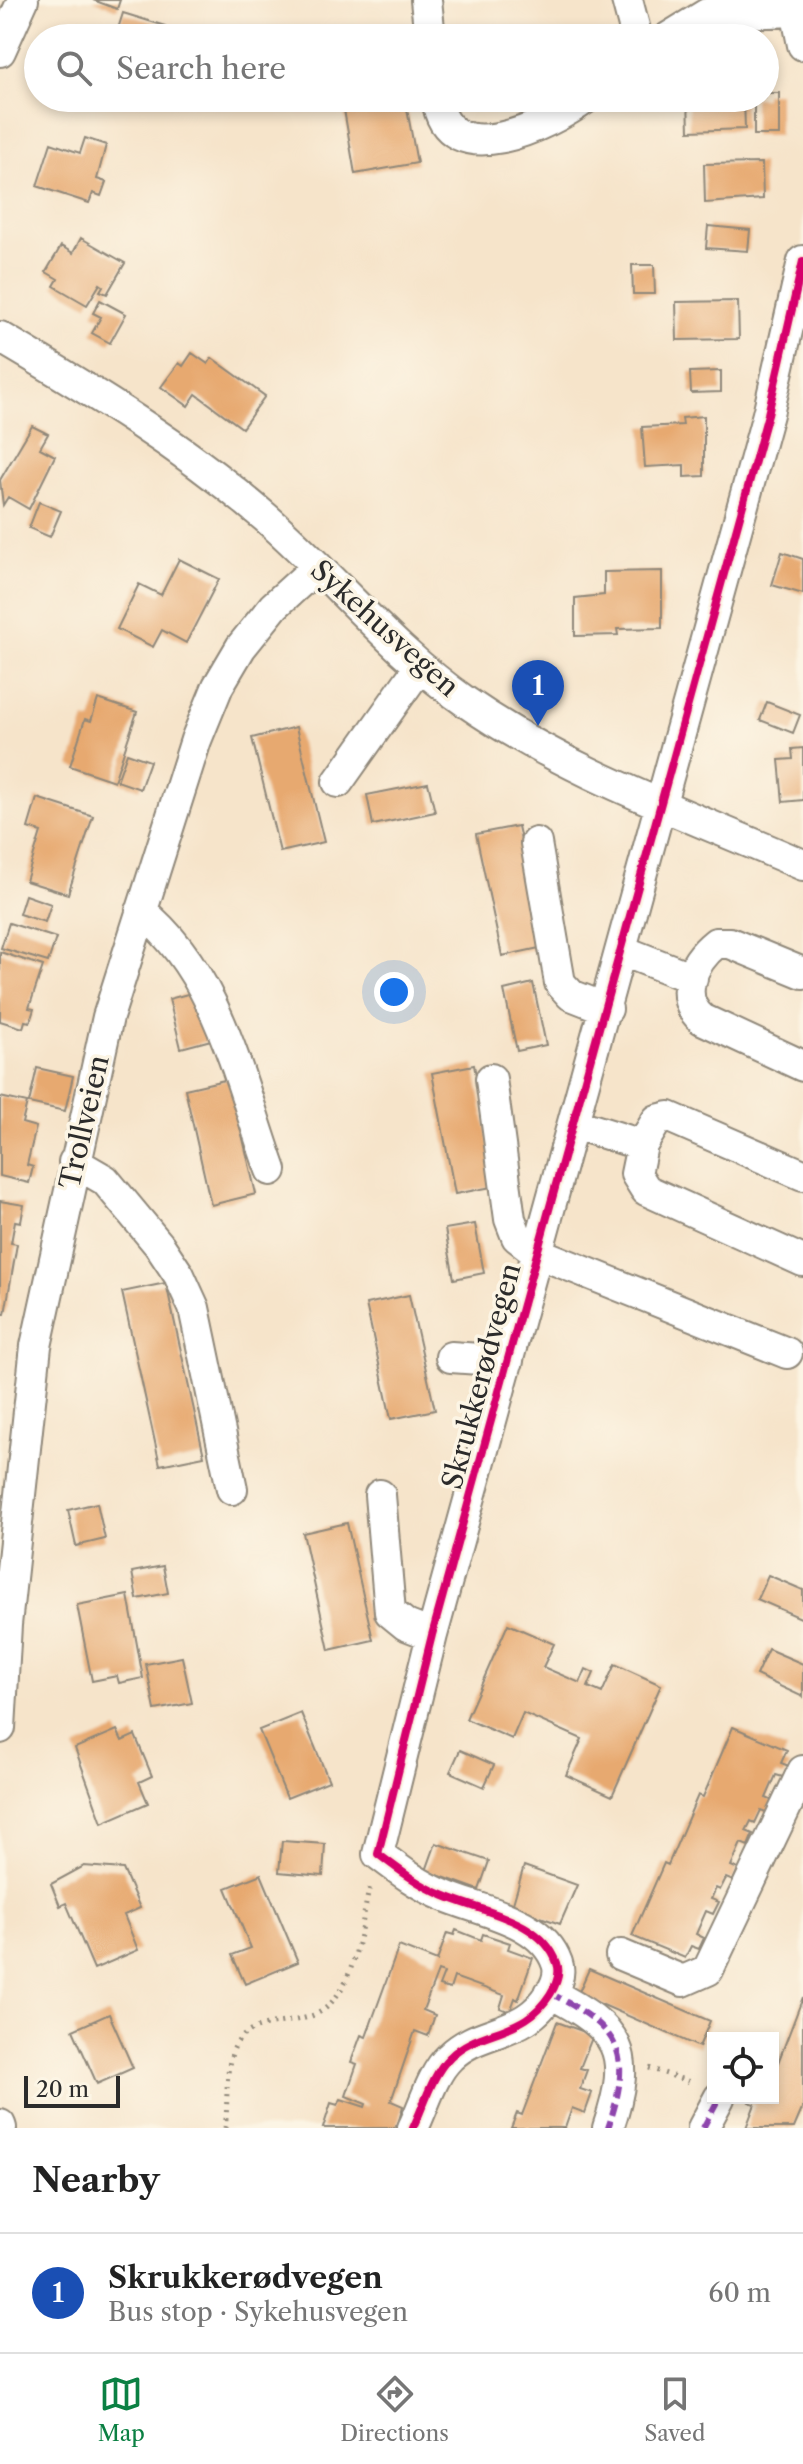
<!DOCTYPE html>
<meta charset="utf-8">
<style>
:root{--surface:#fff;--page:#f6f6f6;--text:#222;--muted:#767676;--line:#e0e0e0;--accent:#0b8043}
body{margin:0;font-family:"Libre Caslon Text",serif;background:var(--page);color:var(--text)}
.controls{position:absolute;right:24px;bottom:24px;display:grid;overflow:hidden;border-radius:0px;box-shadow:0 4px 12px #0003}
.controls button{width:72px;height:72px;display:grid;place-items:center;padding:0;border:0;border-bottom:2px solid var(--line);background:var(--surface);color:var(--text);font:40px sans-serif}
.scale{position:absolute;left:24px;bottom:20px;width:96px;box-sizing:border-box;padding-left:8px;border:4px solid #2b2b2b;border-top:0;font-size:22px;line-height:28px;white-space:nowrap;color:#2b2b2b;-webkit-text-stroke:6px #fcf5e5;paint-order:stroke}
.you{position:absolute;left:394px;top:992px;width:28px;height:28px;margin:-20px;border:6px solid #fff;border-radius:50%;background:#1a73e8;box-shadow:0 0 0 12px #1a73e833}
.badge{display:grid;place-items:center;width:52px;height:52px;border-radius:50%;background:var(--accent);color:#fff;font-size:26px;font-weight:700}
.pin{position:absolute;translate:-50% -66px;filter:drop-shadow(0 2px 4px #0008)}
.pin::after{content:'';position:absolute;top:42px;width:28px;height:24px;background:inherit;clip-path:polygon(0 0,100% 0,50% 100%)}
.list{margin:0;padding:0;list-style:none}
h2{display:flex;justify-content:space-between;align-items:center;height:104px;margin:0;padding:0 32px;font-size:34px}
h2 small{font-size:26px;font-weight:400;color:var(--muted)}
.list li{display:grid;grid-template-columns:52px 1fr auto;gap:24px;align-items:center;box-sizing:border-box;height:120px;padding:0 32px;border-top:2px solid var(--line)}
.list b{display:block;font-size:30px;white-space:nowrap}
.list p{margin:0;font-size:26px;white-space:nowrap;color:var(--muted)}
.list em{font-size:26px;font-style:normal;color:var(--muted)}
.icon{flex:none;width:44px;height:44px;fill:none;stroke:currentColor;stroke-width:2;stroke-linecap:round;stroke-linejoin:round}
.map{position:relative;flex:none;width:803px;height:2128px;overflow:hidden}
.search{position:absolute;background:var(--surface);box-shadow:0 4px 12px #0003;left:24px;right:24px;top:24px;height:88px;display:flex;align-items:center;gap:20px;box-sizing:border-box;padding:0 28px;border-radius:44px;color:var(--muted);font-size:30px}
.sheet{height:224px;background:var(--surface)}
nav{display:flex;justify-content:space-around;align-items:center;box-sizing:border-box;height:112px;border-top:2px solid var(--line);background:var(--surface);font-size:22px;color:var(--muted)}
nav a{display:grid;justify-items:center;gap:4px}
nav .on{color:var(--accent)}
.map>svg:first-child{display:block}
.building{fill:#e7a96f}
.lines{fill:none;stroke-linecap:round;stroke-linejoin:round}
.minor-casing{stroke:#90887a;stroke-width:34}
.path{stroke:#90887a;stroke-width:5;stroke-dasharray:2 6;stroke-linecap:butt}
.minor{stroke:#fff;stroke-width:30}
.quiet{stroke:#8e44ad;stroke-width:6;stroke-dasharray:12 6;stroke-linecap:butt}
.cycleway-casing{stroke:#fcf5e5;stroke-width:13}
.cycleway{stroke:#d6006c;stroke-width:8}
.labels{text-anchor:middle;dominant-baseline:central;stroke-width:7;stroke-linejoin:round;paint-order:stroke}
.street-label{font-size:28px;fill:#2b2b2b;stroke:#fcf5e5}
</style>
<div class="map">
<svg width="803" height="2128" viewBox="0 0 803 2128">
<rect width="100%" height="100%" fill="#fcf5e5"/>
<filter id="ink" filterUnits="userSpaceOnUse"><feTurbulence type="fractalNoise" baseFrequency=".0125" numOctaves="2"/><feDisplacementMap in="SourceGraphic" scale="16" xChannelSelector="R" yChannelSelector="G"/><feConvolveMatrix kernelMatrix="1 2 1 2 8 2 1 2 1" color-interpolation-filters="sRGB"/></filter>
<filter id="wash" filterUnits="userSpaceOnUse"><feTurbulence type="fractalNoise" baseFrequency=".006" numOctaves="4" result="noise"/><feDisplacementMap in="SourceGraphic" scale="32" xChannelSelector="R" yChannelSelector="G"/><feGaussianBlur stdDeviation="1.8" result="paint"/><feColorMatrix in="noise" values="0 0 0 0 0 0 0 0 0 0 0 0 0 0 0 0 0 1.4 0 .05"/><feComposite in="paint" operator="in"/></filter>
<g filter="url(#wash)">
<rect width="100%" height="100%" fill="#f6e4ca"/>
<g id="blocks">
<!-- building -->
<path class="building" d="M93,0H120L117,9Z
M123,13L165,26L161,38H137L117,32Z
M765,93H779V135H754V98H765Z
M342,98H405L417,163L355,174Z
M688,98H744L745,129L689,131Z
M85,138L106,145L97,179L106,182L101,196L93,193L89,203L37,186L51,143L80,153Z
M762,163L763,199L705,203L704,164Z
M708,226L750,230L748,251L706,248Z
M81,238L125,263L107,294L100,291L103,286L100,284L87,305L54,286L58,279L46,272L61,246L73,253Z
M632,265H654L655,294H633Z
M100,300L126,314L110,343L92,333L101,317L93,313Z
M738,301L739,339L677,340L676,302Z
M192,353L208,364L212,358L265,396L242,428L196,394L188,406L161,387L179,363L183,366Z
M721,371V392L691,393L690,372Z
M704,416V476L684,477V465L645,467L642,427L683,425L682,418Z
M32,426L48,434L40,448L55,456L29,509L8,497L3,505L0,480Z
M39,502L61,511L50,537L29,528Z
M782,552L803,559V594L772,585Z
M179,559L219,579L186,643L162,630L153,647L117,629L139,584L161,595Z
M662,571V628L617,629L618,635L575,636V598L604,595V572Z
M98,699L137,712L114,781L70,766L85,719L91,721Z
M767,702L800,715L793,733L760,720Z
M296,727L324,842L280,852L252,738Z
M803,748V800L783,802L779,760L793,759L792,749Z
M127,753L150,761L140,789L117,781Z
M428,783L435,812L373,825L367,795Z
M37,798L93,816L68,894L26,881L41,832L28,828Z
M518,826L544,947L502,956L476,834Z
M25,895L51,904L45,922L19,914Z
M9,923L56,938L48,962L1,948Z
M0,952L43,966L29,1008L34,1009L30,1022L25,1021L23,1028L0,1021Z
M533,983L546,1045L517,1051L504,990Z
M199,991L211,1040L181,1048L169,999Z
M474,1065L497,1186L455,1194L432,1073Z
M37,1068L73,1076L65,1111L29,1103Z
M229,1079L256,1194L211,1205L185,1089Z
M0,1097L27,1103L22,1123L36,1127L27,1165L33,1167L29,1183L0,1176Z
M0,1201L24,1205L21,1222L15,1221L11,1243L17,1244L5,1314H0Z
M475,1224L484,1273L454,1279L445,1229Z
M166,1283L204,1456L160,1465L122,1292Z
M409,1295L435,1410L391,1419L366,1304Z
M97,1503L105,1539L76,1546L68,1510Z
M347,1523L373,1640L329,1650L303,1533Z
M163,1566L168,1593L137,1599L132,1572Z
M768,1575L803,1590V1619L757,1599Z
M128,1595L143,1678L119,1683L117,1676L92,1681L77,1605Z
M508,1624L554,1644L543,1667L580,1683L586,1669L594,1673L588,1687L602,1693L615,1664L661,1685L612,1796L566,1775L582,1739L523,1713L512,1739L466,1719Z
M768,1649L803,1664V1697L756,1675Z
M182,1657L192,1703L155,1710L146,1664Z
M301,1713L329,1781L287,1798L259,1730Z
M733,1727L787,1750L781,1763L789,1766L783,1777L776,1775L766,1798L773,1801L768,1813L761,1810L755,1823L751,1821L746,1831L753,1834L748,1846L741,1843L731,1866L738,1869L733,1881L726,1878L720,1890L716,1888L711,1899L719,1902L713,1914L706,1911L696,1934L704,1938L699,1949L691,1946L685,1958L632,1936L664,1863L668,1865L698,1795L703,1797Z
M117,1730L122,1741L135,1735L152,1776L139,1782L148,1803L102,1823L75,1748Z
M460,1750L494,1765L484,1787L450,1772Z
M282,1841L325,1844L323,1876L279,1872Z
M436,1843L489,1861L479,1890L426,1871Z
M84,1866L123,1869L140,1908L124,1915L138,1950L94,1969L66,1903L60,1906L51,1884Z
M524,1866L577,1885L560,1924L512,1907Z
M261,1874L298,1962L245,1984L232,1955L251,1948L226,1888Z
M456,1930L481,1940L483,1934L510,1943L508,1949L533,1958L518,2000L515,1998L510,2012L500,2008L504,1995L454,1977L450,1989L439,1986L444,1973L438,1971L423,2010L435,2015L428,2036L415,2031L391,2101L403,2106L398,2124L394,2128H323L331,2103L338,2105L341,2099L365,2107L366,2104L346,2096L357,2064L351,2062L361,2035L366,2037L399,1946L437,1961L447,1933L454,1935Z
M589,1969L710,2021L699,2047L578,1994Z
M803,1997V2107L794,2128H746L755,2104L749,2102L751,2098H773V2067L776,2068Z
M109,2014L133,2068L97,2084L73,2030Z
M557,2022L593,2035L580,2068L587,2070L580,2089L592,2093L585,2113L572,2108L565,2128H511L517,2113L522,2115Z"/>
</g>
</g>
<g filter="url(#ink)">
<use href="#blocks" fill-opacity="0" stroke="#90887a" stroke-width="2"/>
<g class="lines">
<!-- minor casing -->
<g class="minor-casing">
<path id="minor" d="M426,0L430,38
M627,0L637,38
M794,0L803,45
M668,38L707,14L797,11
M0,51L23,0
M437,98C446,176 550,125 586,98
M0,337C92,391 184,447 265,517C334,577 390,649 466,702C568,773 689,815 803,865
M338,782L420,666
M536,843L560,983L571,995L607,1009
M141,911C218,972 239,1081 271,1170
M623,951L692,978
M803,973L730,943H716C692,962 676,998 702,1019L803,1066
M491,1079L510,1219L517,1237L538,1253L787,1353
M575,1124L642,1145
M74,1162L105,1180L159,1245L179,1275L194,1308L232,1489
M803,1175L669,1117L657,1120L642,1145L636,1174L646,1190L803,1261
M451,1357L508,1361
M380,1495L390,1612L406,1625L432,1635
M0,1728L6,1625L36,1346L108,1017L196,740L218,686L241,647L274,606L317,567
M621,1955L683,1981L708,1970L803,1771
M550,1993C620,2029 634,2051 608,2128
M0,2125L1,2128
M413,2128C424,2106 432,2074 450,2057C472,2035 501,2035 526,2019C542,2009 564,1982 557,1963C542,1920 483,1912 445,1896C420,1886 399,1870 378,1854L432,1635L768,414L803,261
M703,2128L719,2098"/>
</g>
<!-- path -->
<path class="path" d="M649,2068L693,2083
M225,2128C229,2103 223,2064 237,2043C255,2015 302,2029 327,2007C358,1978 360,1925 370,1886"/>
<!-- minor -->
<use href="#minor" class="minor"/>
<!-- quiet -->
<path class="quiet" d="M550,1993C620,2029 634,2051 608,2128
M703,2128L719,2098"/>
<!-- cycleway casing -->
<g class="cycleway-casing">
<path id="cycleway" d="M413,2128C424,2106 432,2074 450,2057C472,2035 501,2035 526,2019C542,2009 564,1982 557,1963C542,1920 483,1912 445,1896C420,1886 399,1870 378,1854L432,1635L768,414L803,261"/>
</g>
<!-- cycleway -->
<use href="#cycleway" class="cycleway"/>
</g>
</g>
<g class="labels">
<!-- street labels -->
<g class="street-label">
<text transform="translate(385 628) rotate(42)">Sykehusvegen</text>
<text transform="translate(84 1122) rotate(-77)">Trollveien</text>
<text transform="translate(481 1376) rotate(-75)">Skrukkerødvegen</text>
</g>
</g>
</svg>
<div class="controls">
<button><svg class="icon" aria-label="locate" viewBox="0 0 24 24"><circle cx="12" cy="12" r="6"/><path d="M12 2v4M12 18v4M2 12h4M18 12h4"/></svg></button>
</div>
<div class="scale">20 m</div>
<div class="you"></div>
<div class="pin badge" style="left:538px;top:726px;background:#1a4fb4">1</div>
<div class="search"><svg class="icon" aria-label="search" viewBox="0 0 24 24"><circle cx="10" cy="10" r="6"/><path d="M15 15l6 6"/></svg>Search here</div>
</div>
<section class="sheet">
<h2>Nearby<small></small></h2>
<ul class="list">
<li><span class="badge" style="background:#1a4fb4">1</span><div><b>Skrukkerødvegen</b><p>Bus stop · Sykehusvegen</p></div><em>60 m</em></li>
</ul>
</section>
<nav>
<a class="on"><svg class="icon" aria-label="map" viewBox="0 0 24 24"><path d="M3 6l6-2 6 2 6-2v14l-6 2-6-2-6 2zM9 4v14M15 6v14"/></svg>Map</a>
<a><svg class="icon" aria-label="directions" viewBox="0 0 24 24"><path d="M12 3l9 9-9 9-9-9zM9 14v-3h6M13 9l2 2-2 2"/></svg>Directions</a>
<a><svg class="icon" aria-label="saved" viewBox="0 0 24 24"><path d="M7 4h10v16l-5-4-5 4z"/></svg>Saved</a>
</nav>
